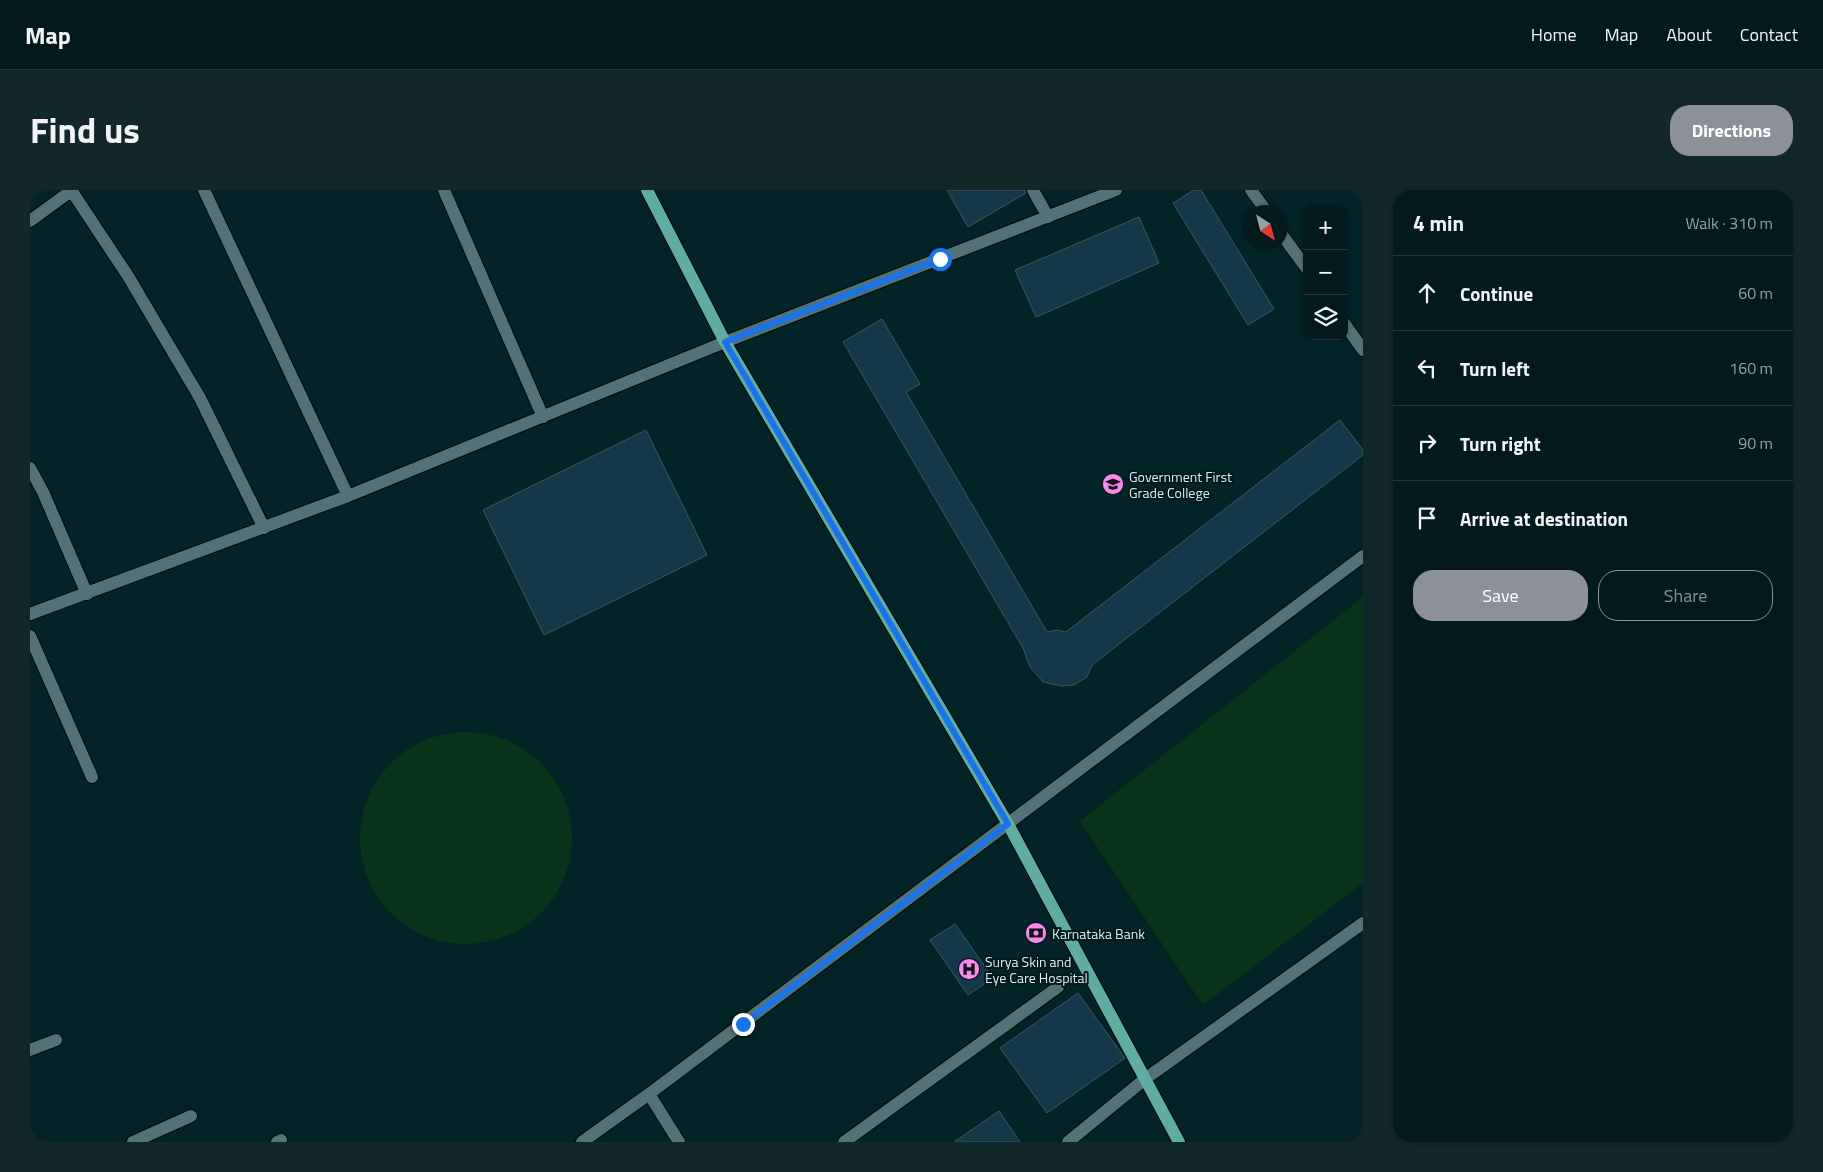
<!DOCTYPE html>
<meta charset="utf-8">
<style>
:root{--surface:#031a1c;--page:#112729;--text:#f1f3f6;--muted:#97a1a3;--line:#24383b;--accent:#8c9099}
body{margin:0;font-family:"Titillium Web",sans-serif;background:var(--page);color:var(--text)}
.controls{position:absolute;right:15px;top:15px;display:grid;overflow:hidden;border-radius:10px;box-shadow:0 1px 4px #0004}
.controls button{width:45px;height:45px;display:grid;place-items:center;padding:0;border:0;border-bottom:1px solid var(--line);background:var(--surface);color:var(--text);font:25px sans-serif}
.compass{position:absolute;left:1213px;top:15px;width:45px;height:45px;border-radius:50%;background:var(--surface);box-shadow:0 1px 4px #0004;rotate:144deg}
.stop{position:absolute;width:15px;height:15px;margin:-11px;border:4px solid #1a73e8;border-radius:50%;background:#fff}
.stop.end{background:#1a73e8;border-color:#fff;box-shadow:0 1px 5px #0008}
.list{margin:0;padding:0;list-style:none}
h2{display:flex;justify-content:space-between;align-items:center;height:65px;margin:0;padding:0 20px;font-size:21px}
h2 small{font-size:16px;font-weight:400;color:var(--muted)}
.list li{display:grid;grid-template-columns:32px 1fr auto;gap:15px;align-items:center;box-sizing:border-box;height:75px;padding:0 20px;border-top:1px solid var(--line)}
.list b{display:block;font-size:19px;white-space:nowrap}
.list em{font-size:16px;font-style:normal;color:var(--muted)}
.actions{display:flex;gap:10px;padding:15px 20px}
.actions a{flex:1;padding:11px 0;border:1px solid var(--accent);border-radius:20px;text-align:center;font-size:18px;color:var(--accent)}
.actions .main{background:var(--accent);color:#fff}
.icon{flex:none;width:28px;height:28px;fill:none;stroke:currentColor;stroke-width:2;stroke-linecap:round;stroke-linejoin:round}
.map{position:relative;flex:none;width:1333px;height:952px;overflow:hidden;border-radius:20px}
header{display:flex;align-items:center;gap:30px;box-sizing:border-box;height:70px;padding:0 25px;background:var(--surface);border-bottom:1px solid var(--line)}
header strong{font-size:24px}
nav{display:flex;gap:28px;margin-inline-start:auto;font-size:18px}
.intro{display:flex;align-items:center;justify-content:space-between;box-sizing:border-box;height:120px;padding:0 30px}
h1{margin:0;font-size:35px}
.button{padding:12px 22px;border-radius:20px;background:var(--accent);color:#fff;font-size:18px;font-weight:700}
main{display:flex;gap:30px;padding:0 30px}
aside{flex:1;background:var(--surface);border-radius:20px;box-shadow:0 1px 4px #0004}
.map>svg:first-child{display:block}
.green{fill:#09331a}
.building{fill:#143847;stroke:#3d5662}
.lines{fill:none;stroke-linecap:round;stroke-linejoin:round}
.minor-casing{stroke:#000b0e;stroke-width:14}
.tertiary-casing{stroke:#000b0e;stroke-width:14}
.primary-casing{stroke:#000b0e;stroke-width:14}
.minor{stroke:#537275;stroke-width:12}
.tertiary{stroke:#537275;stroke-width:12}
.primary{stroke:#61aca0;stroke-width:12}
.route{stroke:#1a73e8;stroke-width:6}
.labels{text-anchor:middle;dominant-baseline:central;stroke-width:4;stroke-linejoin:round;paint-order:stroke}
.poi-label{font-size:14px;fill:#dcedef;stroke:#001a1c;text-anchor:start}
</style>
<header>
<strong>Map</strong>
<nav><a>Home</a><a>Map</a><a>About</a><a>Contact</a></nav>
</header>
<div class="intro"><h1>Find us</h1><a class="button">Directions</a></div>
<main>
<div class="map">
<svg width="1333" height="952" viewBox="0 0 1333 952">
<rect width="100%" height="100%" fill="#042326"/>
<!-- green -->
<path class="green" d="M1333,407V693L1173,815L1050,631Z
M330 648a106 106 0 1 1 212 0a106 106 0 1 1-212 0Z"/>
<!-- building -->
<path class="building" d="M917,0H994L996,3L938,37Z
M1164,0H1171L1244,119L1218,135L1143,13Z
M1109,27L1129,73L1006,127L985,80Z
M852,129L890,194L876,202L1017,442L1027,440L1036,442L1310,230L1333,260V265L1062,475L1057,487L1044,495L1032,496L1013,492L1000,477L993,458L813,152Z
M616,240L677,365L514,445L453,320Z
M925,734L963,788L938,805L900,750Z
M1048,803L1095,868L1017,923L970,858Z
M969,921L990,952H924Z"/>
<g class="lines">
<!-- minor casing -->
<g class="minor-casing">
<path id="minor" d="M41,0L98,86L170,208L234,338
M174,0L318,306
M414,0L513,227
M1003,0L1018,27
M1221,0L1237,22
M0,31L41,1
M1250,42L1277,79
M1314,133L1333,160
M0,278L13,302L57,404
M0,424L318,306L695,152L1086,0
M0,446L62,587
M0,860L26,850
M619,904L649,952
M103,952L161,926
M247,952L251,950
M814,952L1028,797
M1038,952L1115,889L1333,733"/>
</g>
<!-- tertiary casing -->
<g class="tertiary-casing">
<path id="tertiary" d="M552,952L619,904L1333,366"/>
</g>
<!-- primary casing -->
<g class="primary-casing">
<path id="primary" d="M617,0L695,152L978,634L1149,952"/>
</g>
<!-- minor -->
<use href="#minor" class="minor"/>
<!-- tertiary -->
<use href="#tertiary" class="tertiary"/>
<!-- primary -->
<use href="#primary" class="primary"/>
</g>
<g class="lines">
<!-- route -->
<path class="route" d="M713,834L978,634L695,152L910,69"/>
</g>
<!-- icons -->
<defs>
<g id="university-disc" transform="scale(1.125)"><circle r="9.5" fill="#f788ec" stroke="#001a1c"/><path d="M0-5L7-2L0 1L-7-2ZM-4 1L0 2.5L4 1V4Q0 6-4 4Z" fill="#111"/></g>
<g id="bank-disc" transform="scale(1.125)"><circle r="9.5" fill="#f788ec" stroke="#001a1c"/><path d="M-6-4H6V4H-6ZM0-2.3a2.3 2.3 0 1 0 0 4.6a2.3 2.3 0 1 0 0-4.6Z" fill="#111"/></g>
<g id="hospital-disc" transform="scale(1.125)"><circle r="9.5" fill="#f788ec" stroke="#001a1c"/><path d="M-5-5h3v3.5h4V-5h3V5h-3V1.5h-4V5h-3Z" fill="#111"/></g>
</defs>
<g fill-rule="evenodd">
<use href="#university-disc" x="1083" y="294"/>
<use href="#bank-disc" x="1006" y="743"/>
<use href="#hospital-disc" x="939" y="779"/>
</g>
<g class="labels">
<!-- poi labels -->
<g class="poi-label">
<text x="1099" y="286">Government First<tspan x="1099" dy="16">Grade College</tspan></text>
<text x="1022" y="743">Karnataka Bank</text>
<text x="955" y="771">Surya Skin and<tspan x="955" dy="16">Eye Care Hospital</tspan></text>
</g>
</g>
</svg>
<div class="controls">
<button>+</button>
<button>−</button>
<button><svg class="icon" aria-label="layers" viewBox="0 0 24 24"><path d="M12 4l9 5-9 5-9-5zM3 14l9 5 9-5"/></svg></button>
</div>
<svg class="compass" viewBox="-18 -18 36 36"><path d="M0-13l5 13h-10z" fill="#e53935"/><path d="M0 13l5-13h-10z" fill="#97a1a3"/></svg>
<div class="stop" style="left:910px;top:69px"></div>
<div class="stop end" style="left:713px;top:834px"></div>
</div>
<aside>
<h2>4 min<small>Walk · 310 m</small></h2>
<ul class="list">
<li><svg class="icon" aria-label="ahead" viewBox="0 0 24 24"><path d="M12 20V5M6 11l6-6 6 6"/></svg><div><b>Continue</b></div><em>60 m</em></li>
<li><svg class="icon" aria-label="left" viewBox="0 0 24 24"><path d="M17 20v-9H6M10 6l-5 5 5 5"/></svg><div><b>Turn left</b></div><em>160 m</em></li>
<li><svg class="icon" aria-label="right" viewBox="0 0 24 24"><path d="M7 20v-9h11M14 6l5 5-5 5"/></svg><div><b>Turn right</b></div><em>90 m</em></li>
<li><svg class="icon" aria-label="arrive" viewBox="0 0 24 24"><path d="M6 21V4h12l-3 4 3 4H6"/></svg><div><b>Arrive at destination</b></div></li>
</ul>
<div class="actions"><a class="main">Save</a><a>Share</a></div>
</aside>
</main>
